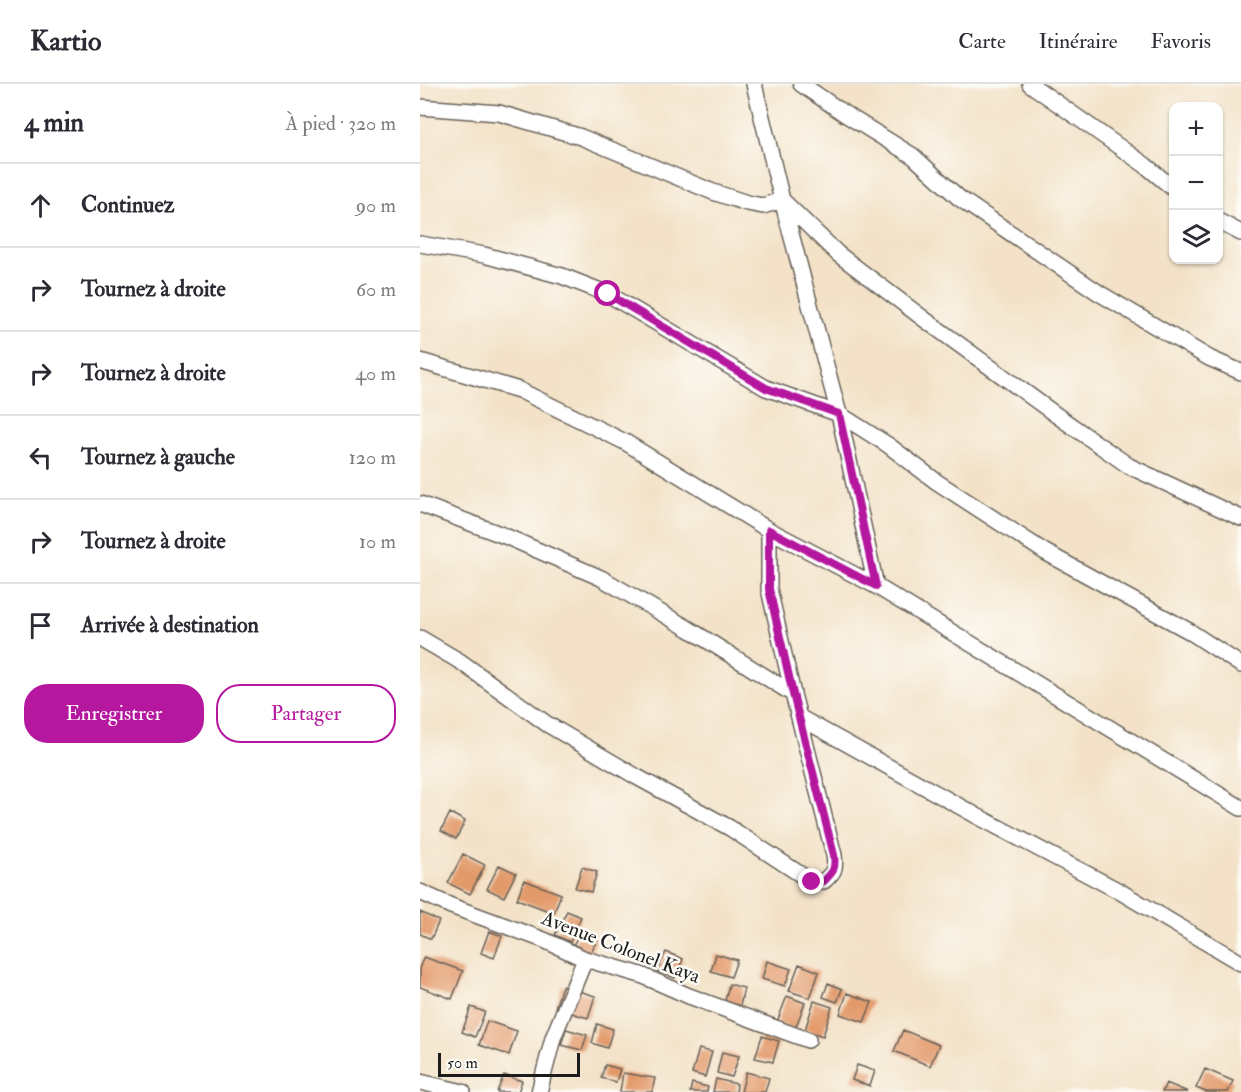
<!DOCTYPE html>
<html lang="fr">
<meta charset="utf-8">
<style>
:root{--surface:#fff;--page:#f7f7f7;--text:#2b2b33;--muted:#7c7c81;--line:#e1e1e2;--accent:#b5179e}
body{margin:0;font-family:"IM FELL Double Pica",serif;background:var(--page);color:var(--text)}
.controls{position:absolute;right:18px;top:18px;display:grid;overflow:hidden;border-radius:12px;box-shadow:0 2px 4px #0004}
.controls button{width:54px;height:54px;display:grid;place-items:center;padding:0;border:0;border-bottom:2px solid var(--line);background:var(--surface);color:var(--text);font:30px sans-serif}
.scale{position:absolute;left:18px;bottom:15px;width:142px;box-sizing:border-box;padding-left:6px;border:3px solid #1c1c1c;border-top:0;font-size:16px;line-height:21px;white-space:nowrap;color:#1c1c1c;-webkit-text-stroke:4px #fdfcf7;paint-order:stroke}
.stop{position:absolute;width:18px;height:18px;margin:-14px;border:4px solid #b5179e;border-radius:50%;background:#fff}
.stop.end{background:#b5179e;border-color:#fff;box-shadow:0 2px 6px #0008}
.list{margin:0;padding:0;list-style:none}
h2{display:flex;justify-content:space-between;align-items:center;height:78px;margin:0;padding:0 24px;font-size:26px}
h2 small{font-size:20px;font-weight:400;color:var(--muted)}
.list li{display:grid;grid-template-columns:39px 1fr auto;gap:18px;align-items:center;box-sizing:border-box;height:84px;padding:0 24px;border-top:2px solid var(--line)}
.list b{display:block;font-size:22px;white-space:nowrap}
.list em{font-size:20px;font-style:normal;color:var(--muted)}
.actions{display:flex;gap:12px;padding:18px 24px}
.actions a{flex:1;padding:14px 0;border:2px solid var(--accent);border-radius:24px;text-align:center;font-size:21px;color:var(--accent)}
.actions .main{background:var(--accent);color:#fff}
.icon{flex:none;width:33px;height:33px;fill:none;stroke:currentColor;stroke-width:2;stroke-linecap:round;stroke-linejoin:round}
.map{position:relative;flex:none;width:821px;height:1008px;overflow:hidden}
header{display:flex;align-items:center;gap:36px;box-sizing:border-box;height:84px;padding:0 30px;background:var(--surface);border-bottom:2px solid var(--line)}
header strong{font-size:28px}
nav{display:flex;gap:33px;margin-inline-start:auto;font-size:21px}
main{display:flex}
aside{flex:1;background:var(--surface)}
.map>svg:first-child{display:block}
.building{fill:#e39a6a}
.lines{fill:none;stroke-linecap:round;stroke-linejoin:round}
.minor-casing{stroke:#676158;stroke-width:18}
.minor{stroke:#fff;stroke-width:15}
.route{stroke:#b5179e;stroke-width:8}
.labels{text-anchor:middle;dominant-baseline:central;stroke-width:5;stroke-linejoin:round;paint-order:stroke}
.street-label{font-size:20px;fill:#1c1c1c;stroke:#fdfcf7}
</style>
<header>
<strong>Kartio</strong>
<nav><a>Carte</a><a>Itinéraire</a><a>Favoris</a></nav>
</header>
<main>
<aside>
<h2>4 min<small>À pied · 320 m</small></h2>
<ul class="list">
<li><svg class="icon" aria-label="ahead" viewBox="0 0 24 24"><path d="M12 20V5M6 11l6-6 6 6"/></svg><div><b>Continuez</b></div><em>90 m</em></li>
<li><svg class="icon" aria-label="right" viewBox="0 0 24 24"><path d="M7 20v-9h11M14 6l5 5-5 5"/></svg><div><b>Tournez à droite</b></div><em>60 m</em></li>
<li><svg class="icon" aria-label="right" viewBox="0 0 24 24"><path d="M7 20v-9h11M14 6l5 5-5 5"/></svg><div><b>Tournez à droite</b></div><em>40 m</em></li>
<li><svg class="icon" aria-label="left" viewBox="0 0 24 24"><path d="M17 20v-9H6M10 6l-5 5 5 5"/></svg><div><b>Tournez à gauche</b></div><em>120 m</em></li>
<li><svg class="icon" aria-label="right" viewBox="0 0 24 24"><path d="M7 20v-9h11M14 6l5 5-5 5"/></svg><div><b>Tournez à droite</b></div><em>10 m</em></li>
<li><svg class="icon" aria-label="arrive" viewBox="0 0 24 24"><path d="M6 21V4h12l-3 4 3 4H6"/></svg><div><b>Arrivée à destination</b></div></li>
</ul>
<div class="actions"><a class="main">Enregistrer</a><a>Partager</a></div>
</aside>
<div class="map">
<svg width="821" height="1008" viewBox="0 0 821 1008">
<rect width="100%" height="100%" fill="#fdfcf7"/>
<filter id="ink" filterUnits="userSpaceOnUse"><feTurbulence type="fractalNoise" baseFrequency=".0167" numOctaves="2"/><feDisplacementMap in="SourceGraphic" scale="12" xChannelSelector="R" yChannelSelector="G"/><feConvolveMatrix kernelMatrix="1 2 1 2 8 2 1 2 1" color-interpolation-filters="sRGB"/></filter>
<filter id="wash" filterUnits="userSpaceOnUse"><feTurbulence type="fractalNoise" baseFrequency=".008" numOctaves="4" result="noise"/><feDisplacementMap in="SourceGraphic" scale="24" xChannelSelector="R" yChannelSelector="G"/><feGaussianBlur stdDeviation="1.35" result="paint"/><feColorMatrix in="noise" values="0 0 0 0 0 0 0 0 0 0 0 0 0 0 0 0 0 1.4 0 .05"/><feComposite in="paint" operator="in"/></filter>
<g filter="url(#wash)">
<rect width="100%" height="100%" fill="#f3e2c7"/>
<g id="blocks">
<!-- building -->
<path class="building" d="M30,729L45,737L36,755L21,747Z
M43,770L65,781L50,810L28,799Z
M79,781L96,789L84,813L67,805Z
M162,783L177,788L171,808L155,804Z
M104,796L141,810L134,829L97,815Z
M147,827L161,833L150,858L135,851Z
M0,828L19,837L11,855L0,850Z
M162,845L178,854L169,872L152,863Z
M69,847L82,852L74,874L61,869Z
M246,868L263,875L255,894L237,887Z
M296,870L317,876L311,893L291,887Z
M4,873L43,887L32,915L0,903V882Z
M347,877L371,885L365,902L342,895Z
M379,880L399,888L390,914L369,907Z
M408,899L422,905L417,918L403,913Z
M309,900L324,904L320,922L305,917Z
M142,902L175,912L168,934L135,924Z
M427,909L452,918L444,938L420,930Z
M367,912L385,919L375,945L357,938Z
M394,917L412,923L403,952L385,946Z
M51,923L65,928L55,953L42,948Z
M67,937L97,947L89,971L59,961Z
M177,940L193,945L187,964L172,959Z
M146,945L167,951L162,966L141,961Z
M483,946L519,961L510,982L474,967Z
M342,952L359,957L353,978L335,974Z
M279,965L292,968L285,993L272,989Z
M302,968L319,972L312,993L297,989Z
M185,981L200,985L196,998L181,994Z
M437,981L455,987L450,1002L432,996Z
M785,985L813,997L808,1008H786L776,1004Z
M326,988L349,994L345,1008H321Z
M203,989L235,994L232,1008H200Z
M84,991L102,997L98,1008H77Z
M296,995L317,1000L316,1008H293Z
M272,999L288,1003L287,1008H270Z
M746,999L768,1008H742Z"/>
</g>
</g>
<g filter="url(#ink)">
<use href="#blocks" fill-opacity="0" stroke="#676158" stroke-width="1.5"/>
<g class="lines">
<!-- minor casing -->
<g class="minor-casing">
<path id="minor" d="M334,0L362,116L419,330L456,502
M381,0L425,30L493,72L539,114L679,209L789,274L821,288
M610,0L725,81L754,105
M0,23L79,29L161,53L293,108L327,119L343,122L362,116L418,170L504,235L639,333L709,382L821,434
M798,137L821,149
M0,160L64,171L142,192L188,210L346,304L419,330L468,361L517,398L625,468L769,547L821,581
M0,277L99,306L205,358L349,446L456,502L821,724
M0,420L85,452L181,494L269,545L373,610
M0,554L41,578L127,640L217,693L310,744L392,798L404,797C414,788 416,785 414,771L373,610L349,505V446
M379,633L557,732L699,807L821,879
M0,808L31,822L124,856L165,875L221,891L269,912L388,956
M0,998L43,1008
M119,1008L133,954L165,875"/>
</g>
<!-- minor -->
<use href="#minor" class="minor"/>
</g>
</g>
<g class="lines" filter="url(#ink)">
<!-- route -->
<path class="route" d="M188,210L346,304L419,330L456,502L349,446V505L373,610L414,771C416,785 413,788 404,797L392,798"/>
</g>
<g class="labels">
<!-- street labels -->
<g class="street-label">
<text transform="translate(201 863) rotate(21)">Avenue Colonel Kaya</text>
</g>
</g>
</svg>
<div class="controls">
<button>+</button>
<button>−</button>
<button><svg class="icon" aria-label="layers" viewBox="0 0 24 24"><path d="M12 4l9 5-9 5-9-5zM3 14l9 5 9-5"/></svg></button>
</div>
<div class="scale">50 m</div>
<div class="stop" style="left:188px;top:210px"></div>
<div class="stop end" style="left:392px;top:798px"></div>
</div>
</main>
